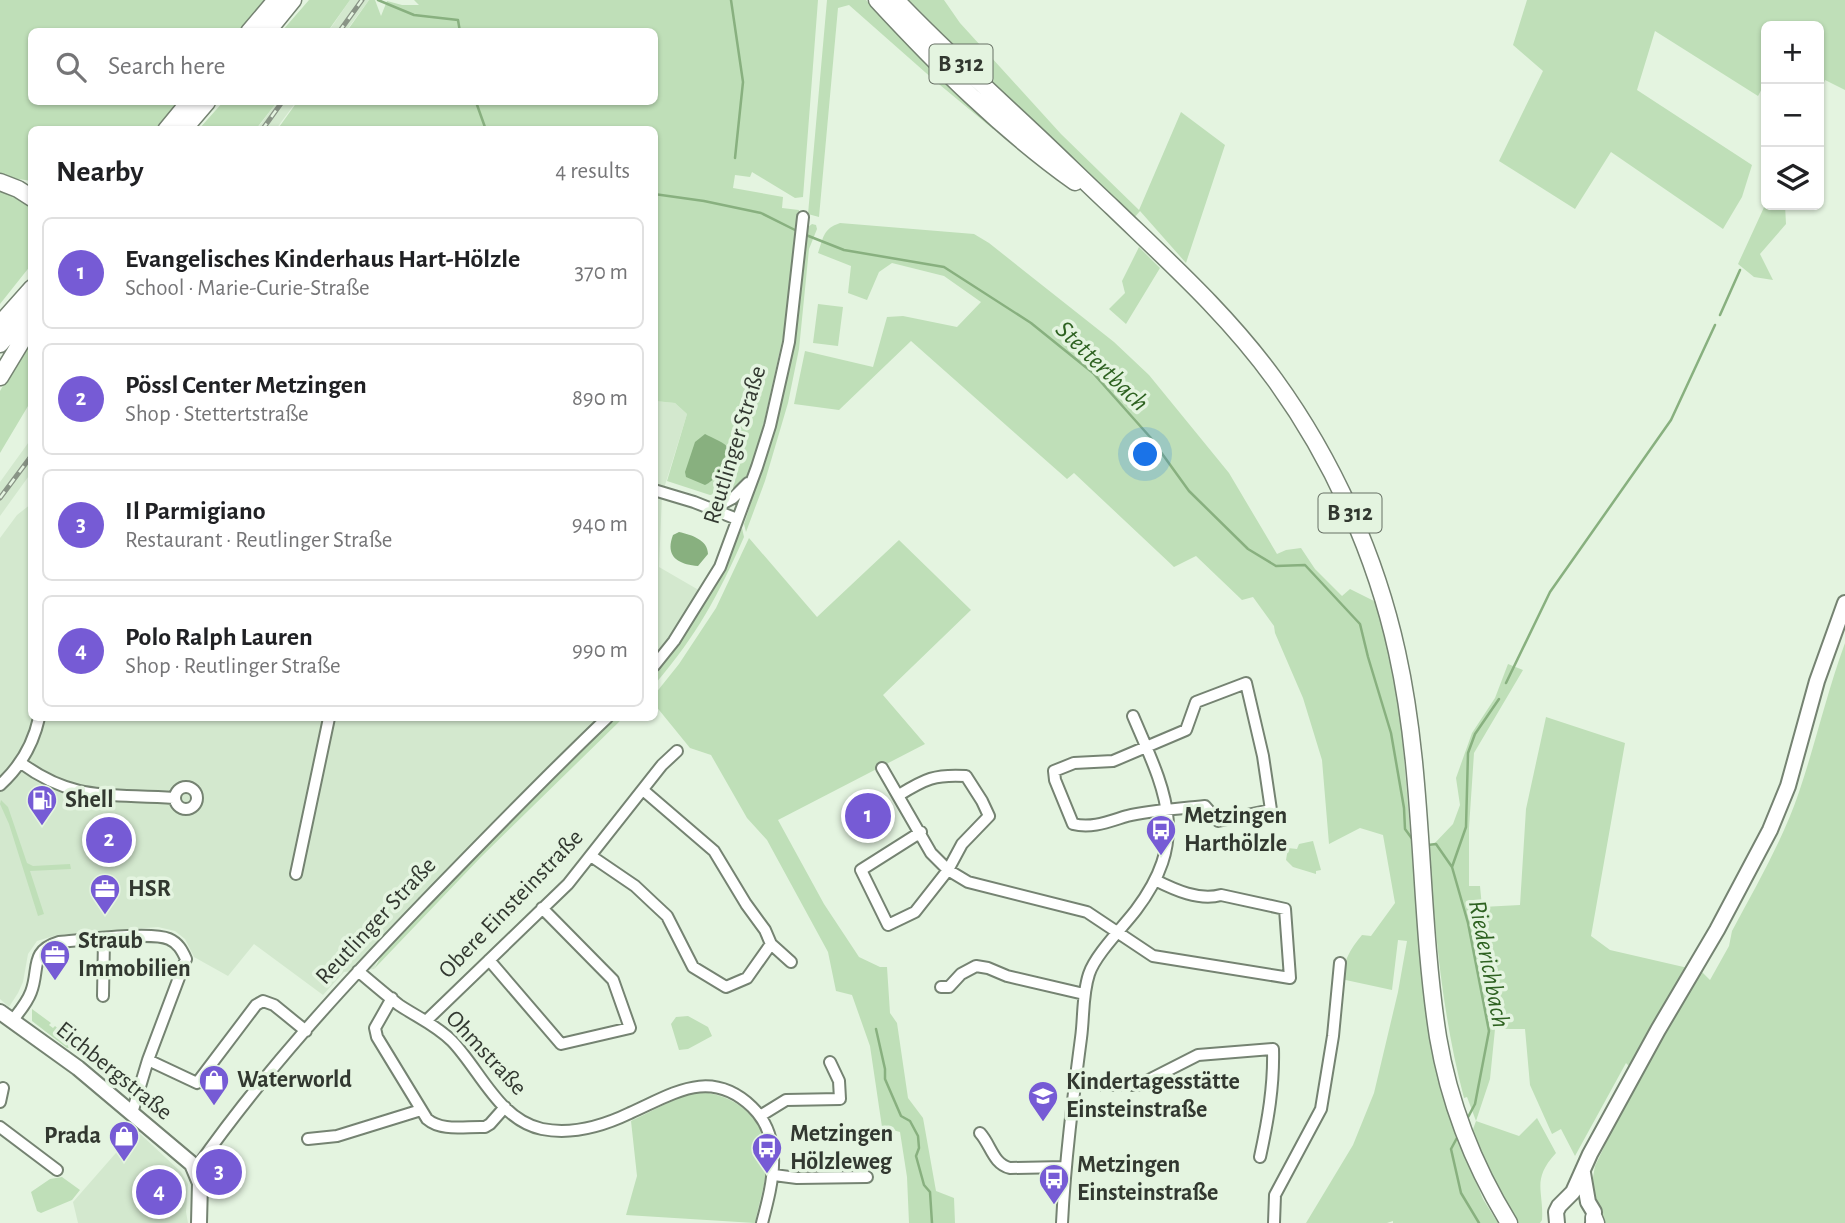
<!DOCTYPE html>
<meta charset="utf-8">
<style>
:root{--surface:#fff;--page:#f6f6f6;--text:#202124;--muted:#757577;--line:#e0e0e0;--accent:#765bd5}
body{margin:0;font-family:"Alegreya Sans",sans-serif;background:var(--page);color:var(--text)}
.controls{position:absolute;right:21px;top:21px;display:grid;overflow:hidden;border-radius:10px;box-shadow:0 2px 5px #0004}
.controls button{width:63px;height:63px;display:grid;place-items:center;padding:0;border:0;border-bottom:2px solid var(--line);background:var(--surface);color:var(--text);font:35px sans-serif}
.you{position:absolute;left:1146px;top:455px;width:24px;height:24px;margin:-18px;border:5px solid #fff;border-radius:50%;background:#1a73e8;box-shadow:0 0 0 10px #1a73e833}
.badge{display:grid;place-items:center;width:46px;height:46px;border-radius:50%;background:var(--accent);color:#fff;font-size:23px;font-weight:700}
.pin{position:absolute;translate:-50% -50%;border:4px solid #fff;box-shadow:0 2px 7px #0006}
.list{margin:0;padding:0;list-style:none}
h2{display:flex;justify-content:space-between;align-items:center;height:91px;margin:0;padding:0 28px;font-size:30px}
h2 small{font-size:23px;font-weight:400;color:var(--muted)}
.list li{display:grid;grid-template-columns:46px 1fr auto;gap:21px;align-items:center;box-sizing:border-box;height:112px;margin:0 14px 14px;padding:0 14px;border:2px solid var(--line);border-radius:10px}
.list b{display:block;font-size:26px;white-space:nowrap}
.list p{margin:0;font-size:23px;white-space:nowrap;color:var(--muted)}
.list em{font-size:23px;font-style:normal;color:var(--muted)}
.icon{flex:none;width:38px;height:38px;fill:none;stroke:currentColor;stroke-width:2;stroke-linecap:round;stroke-linejoin:round}
.map{position:relative;flex:none;width:1845px;height:1223px;overflow:hidden}
.search{position:absolute;background:var(--surface);box-shadow:0 2px 5px #0004;left:28px;top:28px;width:630px;height:77px;display:flex;align-items:center;gap:18px;box-sizing:border-box;padding:0 24px;border-radius:10px;color:var(--muted);font-size:26px}
.panel{position:absolute;background:var(--surface);box-shadow:0 2px 5px #0004;left:28px;top:126px;width:630px;height:595px;border-radius:10px}
.map>svg:first-child{display:block}
.built{fill:#d3e8ce}
.green{fill:#bfdfb8}
.water{fill:#88b07f}
.lines{fill:none;stroke-linecap:round;stroke-linejoin:round}
.stream{stroke:#88b07f;stroke-width:2.5}
.minor-casing{stroke:#758372;stroke-width:14}
.major-casing{stroke:#758372;stroke-width:18}
.highway-casing{stroke:#758372;stroke-width:19}
.minor{stroke:#fff;stroke-width:10}
.major{stroke:#fff;stroke-width:14}
.highway{stroke:#fff;stroke-width:16}
.rail-casing{stroke:#899486;stroke-width:5}
.rail{stroke:#e4f4e0;stroke-width:2.5;stroke-dasharray:8;stroke-linecap:butt}
.labels{text-anchor:middle;dominant-baseline:central;stroke-width:7;stroke-linejoin:round;paint-order:stroke}
.shield{fill:#e4f4e0;stroke:#677065;stroke-width:2}
.shield-label{font-size:23px;font-weight:bold;fill:#323830}
.street-label{font-size:24px;fill:#323830;stroke:#e4f4e0}
.poi-label{font-size:24px;font-weight:bold;fill:#323830;stroke:#e4f4e0;text-anchor:start}
.water-label{font-size:26px;font-style:italic;fill:#2e6221;stroke:#e4f4e0}
</style>
<div class="map">
<svg width="1845" height="1223" viewBox="0 0 1845 1223">
<rect width="100%" height="100%" fill="#e4f4e0"/>
<!-- built -->
<path class="built" d="M350,0H369L346,31L328,32Z
M277,102H296L276,129L256,130Z
M655,401L675,403L687,414L662,495L659,567L709,596L688,630L655,673Z
M31,439V473L0,516V482Z
M31,504L32,718H612L377,961L374,969L344,972L323,995L254,944L228,976L194,957L185,939L175,931L158,927L57,935L37,941L28,954L23,982L18,993L9,1007L0,999V538L17,515Z
M136,1130L181,1172L188,1184L186,1212L188,1223H78L73,1202Z"/>
<!-- green -->
<path class="green" d="M0,0H266L239,31L32,32V102H180L156,129L32,130L31,181L0,176Z
M309,0H350L328,31H282Z
M369,0H375L381,16L387,1L402,5H419L414,0H818L803,197L795,198L752,172L750,177L735,175L733,188L783,197L782,208L799,210L786,323L756,458L743,483L733,494L729,491L710,495L667,481L687,414L675,403L655,401L654,130H277L297,102H654V32L347,31Z
M827,0H866L946,81L994,126L993,129L934,80L849,5L838,8L819,217L808,214Z
M909,0H944L960,23L1061,134L1139,210L1181,112L1225,145L1186,263L1140,211L1134,218L997,88Z
M1527,0H1845V90L1825,80L1819,97V26H1766V81L1758,96L1655,31L1637,90L1752,165L1742,197L1723,229L1611,152L1575,209L1499,161L1543,71L1513,45Z
M223,102H277L256,129H199Z
M0,189L32,204L31,265L0,304Z
M1766,203V205H1785L1786,224L1760,254L1773,280L1754,277L1738,264Z
M840,223L974,234L989,243L1114,342L1149,375L1229,473L1277,554L1286,550L1301,548L1315,569L1342,596L1350,589L1378,603L1394,674L1401,722L1424,996L1436,1067L1454,1127L1483,1199L1498,1223H1393V1221L1387,1223H1306L1353,1145L1374,1093L1398,992L1407,941L1398,940L1392,990L1341,979C1344,961 1350,949 1362,935L1371,936L1395,903L1383,835L1360,828L1329,844L1322,760L1303,698L1275,633L1274,626L1253,597L1242,600L1196,556L1174,567L1074,473L1067,479L911,341L839,410L794,404L805,351L873,367L887,317L903,316L957,327L981,302L944,276L892,263L879,272L867,300L848,293L851,266L818,253C824,236 823,229 840,223Z
M812,224L816,225L817,229L809,249L799,349L788,403L765,481L746,532L744,524C777,427 799,329 808,227Z
M1139,247L1160,268L1126,324L1109,309L1125,293L1122,281Z
M818,304L843,307L838,346L813,343Z
M31,336V401L0,453V391Z
M742,528L744,537C718,596 697,635 655,684C654,667 665,660 675,648C703,611 723,570 742,528Z
M749,538L817,617L899,540L971,610L883,695L925,744L778,820L824,904L859,957L880,967H887L890,1013L897,1023L908,1098L923,1118L936,1191L954,1198L955,1223H909L907,1177L900,1132L882,1127L870,1046L852,995L836,991L828,952L767,840L747,818L711,755L690,748L655,705V694L679,664L716,608Z
M1845,643V1223H1604L1590,1194L1595,1166L1638,1076L1626,1063L1575,1156L1561,1129L1552,1134L1530,1085L1525,1029H1495L1490,1079L1476,1121L1519,1136L1537,1118L1556,1153C1531,1180 1544,1190 1542,1220L1540,1223H1518L1496,1187L1472,1132L1476,1121L1467,1097L1464,1098C1442,1014 1435,932 1429,846L1433,845L1453,824L1460,805L1456,778L1472,733L1495,698L1508,664L1523,670L1474,753L1469,828V886H1480L1482,907L1520,905L1526,809L1546,717L1625,743L1591,936L1610,950L1701,971L1710,980L1729,946L1732,931C1756,886 1783,840 1799,792C1816,742 1827,692 1845,643Z
M612,718H623L481,857L374,969L383,953L477,853Z
M1,800L8,807L27,863L33,866L70,864L71,869L30,871L44,914L38,916L9,824L0,804Z
M1313,841L1321,870L1316,871V874L1293,867L1286,860L1288,848L1297,849L1299,844Z
M32,1009L51,1023L49,1025L53,1028L55,1026L75,1042L73,1047L67,1048L32,1021Z
M688,1016L708,1027L712,1036L688,1049L679,1050L671,1024L676,1017Z
M697,1092C735,1093 767,1119 767,1159C767,1180 759,1202 755,1223L626,1215L637,1176L631,1121L682,1096Z
M62,1177L80,1190L72,1200L41,1213L37,1211L31,1192L50,1179Z"/>
<!-- water -->
<path class="water" d="M705,434C712,438 725,442 729,449C734,461 714,481 705,485L686,477L685,472L695,442Z
M679,532C692,535 708,540 708,554L698,566C677,564 665,556 673,535Z"/>
<g class="lines">
<!-- stream -->
<path class="stream" d="M378,0L414,15L458,20L460,32
M731,0L743,82L735,158
M476,102L486,130
M654,194L704,201L761,213L797,231
M806,235L844,250L944,267L1031,323L1093,373L1150,437L1189,491L1248,549L1276,566L1305,565L1360,624L1368,657L1391,733L1404,808L1405,829L1413,840
M1720,315L1740,270
M1506,683L1550,592L1671,420L1715,325
M1428,845L1436,844L1452,867L1468,923L1489,1031L1475,1104L1466,1121
M1452,867L1466,827L1468,753L1475,734L1499,699
M876,1029L885,1069V1079L901,1116L910,1121L918,1136L919,1148L916,1156L924,1185L930,1192L932,1223
M1458,1136L1451,1149L1461,1193L1479,1223"/>
<!-- minor casing -->
<g class="minor-casing">
<path id="minor" d="M654,490L694,502L737,519
M712,509L733,498L748,483
M654,666L674,641L720,567L757,467L770,426L789,342L803,217
M1246,683L1263,756L1271,810L1218,821L1205,806C1179,809 1152,810 1127,816C1110,821 1092,829 1073,824L1055,780L1054,771L1074,763L1113,761L1186,730L1196,702Z
M21,763C75,803 113,793 174,798
M882,768L931,853L948,870L968,882L1087,912L1153,956L1290,978L1285,909L1221,895C1199,901 1175,890 1155,880
M0,785C21,766 33,745 39,718
M175 798a11 11 0 1 1 22 0a11 11 0 1 1-22 0Z
M899,795C925,779 935,774 966,776L982,801L989,816L962,844L948,870L915,912L888,925L861,870L921,832
M591,856L635,886L652,902L667,916L693,967L726,987L747,978L771,944L765,930L746,904L714,851L643,790
M296,874L329,718
M771,944L791,962
M489,960L561,1044L630,1028L613,980L542,908
M358,971C371,982 385,994 399,1005C417,1017 436,1025 452,1041C480,1070 499,1120 542,1129C572,1135 603,1126 630,1113C673,1094 710,1067 752,1107C785,1139 772,1185 762,1223
M941,987H949L961,974L976,966L988,968L1007,976L1084,994
M103,996L104,939
M392,998L375,1028L377,1037L427,1119C442,1132 466,1126 485,1127L490,1124L505,1107
M427,1020L568,884L662,765L677,751
M12,1021C19,1012 27,1003 31,992C40,969 29,951 59,942C83,940 151,931 169,939C178,943 182,950 186,959L148,1060L132,1113
M148,1060L197,1083L256,1005L263,1001L274,1005L306,1031
M1074,1085H1139L1198,1055L1273,1049C1274,1086 1268,1120 1260,1157
M0,1102L3,1088
M760,1116L786,1100L840,1099L839,1081L830,1062
M0,1127L57,1170
M980,1133C991,1145 993,1164 1010,1168L1065,1167
M308,1139L337,1136L421,1110
M195,1170C262,1074 342,987 423,903C484,840 544,778 607,718
M774,1175L797,1178L867,1177
M1062,1223C1065,1161 1073,1099 1081,1038C1084,1017 1082,995 1089,974C1095,955 1123,927 1136,910C1191,837 1165,791 1133,716
M1274,1223L1275,1195L1321,1109L1333,1036L1340,963"/>
</g>
<!-- major casing -->
<g class="major-casing">
<path id="major" d="M0,1012L78,1068L192,1164L200,1183L199,1223
M1583,1173L1588,1202L1594,1212L1593,1223
M1557,1223L1556,1212L1559,1206L1573,1192L1590,1154L1658,1030L1717,930L1770,830L1788,786L1817,681L1845,603"/>
</g>
<!-- highway casing -->
<g class="highway-casing">
<path id="highway" d="M877,0C938,66 1002,130 1075,182
M896,0C939,45 985,87 1030,129C1058,155 1085,182 1113,208C1170,263 1228,315 1275,380C1333,460 1376,556 1397,652C1425,778 1418,909 1438,1037C1449,1102 1474,1166 1509,1223
M249,32L276,0
M267,32L293,0
M166,130L189,102
M183,130L207,102
M0,182L18,189L32,198
M0,324L32,288
M0,344L32,307
M0,377L32,324
M1594,1218L1596,1223"/>
</g>
<!-- minor -->
<use href="#minor" class="minor"/>
<!-- major -->
<use href="#major" class="major"/>
<!-- highway -->
<use href="#highway" class="highway"/>
<!-- rail casing -->
<g class="rail-casing">
<path id="rail" d="M339,32L362,0
M262,130L282,102
M0,498L32,455"/>
</g>
<!-- rail -->
<use href="#rail" class="rail"/>
</g>
<!-- icons -->
<defs>
<g id="fuel-pin" transform="scale(1.575)"><path d="M0 17L-7.5 6A9.5 9.5 0 1 1 7.5 6Z" fill="#765bd5" stroke="#e4f4e0"/><path d="M-5.5-6h7V0h2V4h1.3V-2.5L3-4.5l.8-.8L6-3V5H2.5V1h-1V6h-7ZM-4.2-4.7v3.2H.2V-4.7Z" fill="#fff"/></g>
<g id="bus-pin" transform="scale(1.575)"><path d="M0 17L-7.5 6A9.5 9.5 0 1 1 7.5 6Z" fill="#765bd5" stroke="#e4f4e0"/><path d="M-5-6H5V4H4V6H2V4H-2V6H-4V4H-5ZM-3.5-4V0h7V-4ZM-3.5 1.2v1.5H-2V1.2ZM2 1.2v1.5H3.5V1.2Z" fill="#fff"/></g>
<g id="office-pin" transform="scale(1.575)"><path d="M0 17L-7.5 6A9.5 9.5 0 1 1 7.5 6Z" fill="#765bd5" stroke="#e4f4e0"/><path d="M-6-3h4V-5.5h4V-3h4V5H-6ZM-1-4.5V-3h2v-1.5ZM-6 0V1H6V0Z" fill="#fff"/></g>
<g id="shop-pin" transform="scale(1.575)"><path d="M0 17L-7.5 6A9.5 9.5 0 1 1 7.5 6Z" fill="#765bd5" stroke="#e4f4e0"/><path d="M-5-2.5h2.3a2.7 3.5 0 0 1 5.4 0H5L5.5 6h-11ZM-1.5-2.5h3a1.5 2.3 0 0 0-3 0Z" fill="#fff"/></g>
<g id="school-pin" transform="scale(1.575)"><path d="M0 17L-7.5 6A9.5 9.5 0 1 1 7.5 6Z" fill="#765bd5" stroke="#e4f4e0"/><path d="M0-5L7-2L0 1L-7-2ZM-4 1L0 2.5L4 1V4Q0 6-4 4Z" fill="#fff"/></g>
</defs>
<g fill-rule="evenodd">
<use href="#fuel-pin" x="42" y="800"/>
<use href="#bus-pin" x="1161" y="830"/>
<use href="#office-pin" x="105" y="889"/>
<use href="#office-pin" x="55" y="955"/>
<use href="#shop-pin" x="214" y="1080"/>
<use href="#school-pin" x="1043" y="1096"/>
<use href="#shop-pin" x="124" y="1136"/>
<use href="#bus-pin" x="767" y="1148"/>
<use href="#bus-pin" x="1054" y="1179"/>
</g>
<g class="labels">
<!-- shield labels -->
<g class="shield">
<rect x="929.5" y="44.5" width="63" height="39" rx="5"/>
<rect x="1318.5" y="493.5" width="63" height="39" rx="5"/>
</g>
<g class="shield-label">
<text x="961" y="64">B 312</text>
<text x="1350" y="513">B 312</text>
</g>
<!-- street labels -->
<g class="street-label">
<text transform="translate(735 445) rotate(-73)">Reutlinger Straße</text>
<text transform="translate(511 904) rotate(-46)">Obere Einsteinstraße</text>
<text transform="translate(376 921) rotate(-47)">Reutlinger Straße</text>
<text transform="translate(486 1053) rotate(47)">Ohmstraße</text>
<text transform="translate(114 1071) rotate(39)">Eichbergstraße</text>
</g>
<!-- poi labels -->
<g class="poi-label">
<text x="65" y="800">Shell</text>
<text x="1184" y="816">Metzingen<tspan x="1184" dy="28">Harthölzle</tspan></text>
<text x="128" y="889">HSR</text>
<text x="78" y="941">Straub<tspan x="78" dy="28">Immobilien</tspan></text>
<text x="237" y="1080">Waterworld</text>
<text x="1066" y="1082">Kindertagesstätte<tspan x="1066" dy="28">Einsteinstraße</tspan></text>
<text x="790" y="1134">Metzingen<tspan x="790" dy="28">Hölzleweg</tspan></text>
<text x="101" y="1136" text-anchor="end">Prada</text>
<text x="1077" y="1165">Metzingen<tspan x="1077" dy="28">Einsteinstraße</tspan></text>
</g>
<!-- water labels -->
<g class="water-label">
<text transform="translate(1102 366) rotate(44)">Stettertbach</text>
<text transform="translate(1489 964) rotate(79)">Riederichbach</text>
</g>
</g>
</svg>
<div class="controls">
<button>+</button>
<button>−</button>
<button><svg class="icon" aria-label="layers" viewBox="0 0 24 24"><path d="M12 4l9 5-9 5-9-5zM3 14l9 5 9-5"/></svg></button>
</div>
<div class="you"></div>
<div class="pin badge" style="left:868px;top:816px">1</div>
<div class="pin badge" style="left:109px;top:840px">2</div>
<div class="pin badge" style="left:219px;top:1172px">3</div>
<div class="pin badge" style="left:159px;top:1192px">4</div>
<div class="search"><svg class="icon" aria-label="search" viewBox="0 0 24 24"><circle cx="10" cy="10" r="6"/><path d="M15 15l6 6"/></svg>Search here</div>
<section class="panel">
<h2>Nearby<small>4 results</small></h2>
<ul class="list">
<li><span class="badge">1</span><div><b>Evangelisches Kinderhaus Hart-Hölzle</b><p>School · Marie-Curie-Straße</p></div><em>370 m</em></li>
<li><span class="badge">2</span><div><b>Pössl Center Metzingen</b><p>Shop · Stettertstraße</p></div><em>890 m</em></li>
<li><span class="badge">3</span><div><b>Il Parmigiano</b><p>Restaurant · Reutlinger Straße</p></div><em>940 m</em></li>
<li><span class="badge">4</span><div><b>Polo Ralph Lauren</b><p>Shop · Reutlinger Straße</p></div><em>990 m</em></li>
</ul>
</section>
</div>
